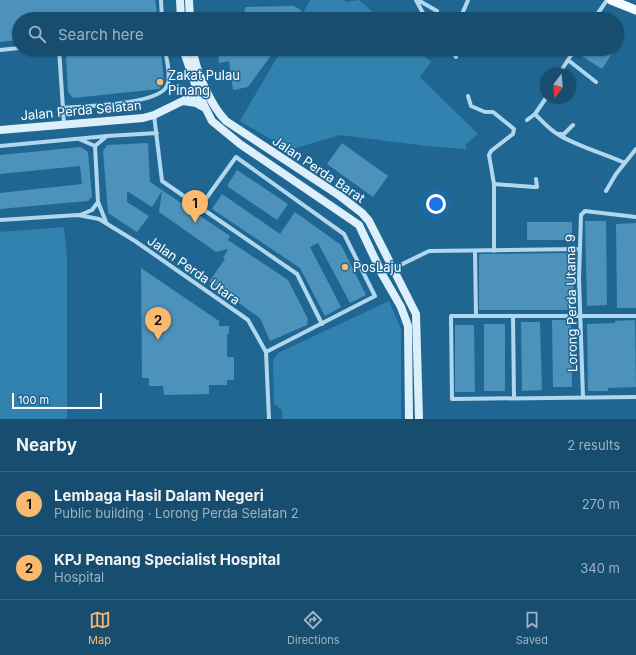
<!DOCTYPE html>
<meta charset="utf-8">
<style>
:root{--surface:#174d6e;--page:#245776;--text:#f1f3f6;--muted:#9eb4c2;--line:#366481;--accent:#fbb970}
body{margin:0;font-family:Inter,sans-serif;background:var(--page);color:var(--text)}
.compass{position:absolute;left:540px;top:68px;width:36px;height:36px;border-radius:50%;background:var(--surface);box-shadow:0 1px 3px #0004;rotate:196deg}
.scale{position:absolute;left:12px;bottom:10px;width:90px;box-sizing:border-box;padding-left:4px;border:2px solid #fff;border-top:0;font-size:11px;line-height:14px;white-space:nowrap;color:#fff;-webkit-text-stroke:3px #1f6792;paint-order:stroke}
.you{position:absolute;left:436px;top:204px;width:14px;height:14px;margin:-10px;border:3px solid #fff;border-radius:50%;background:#1a73e8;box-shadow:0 0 0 6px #1a73e833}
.badge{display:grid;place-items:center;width:26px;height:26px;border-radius:50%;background:var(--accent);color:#111;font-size:13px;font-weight:700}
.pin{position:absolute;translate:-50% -33px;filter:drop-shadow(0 1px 2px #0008)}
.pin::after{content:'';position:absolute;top:21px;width:14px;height:12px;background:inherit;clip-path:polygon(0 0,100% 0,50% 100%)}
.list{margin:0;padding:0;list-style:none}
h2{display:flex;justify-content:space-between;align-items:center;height:52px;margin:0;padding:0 16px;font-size:17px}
h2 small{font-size:13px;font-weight:400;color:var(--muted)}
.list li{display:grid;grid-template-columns:26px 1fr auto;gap:12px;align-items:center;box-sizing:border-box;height:64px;padding:0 16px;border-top:1px solid var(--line)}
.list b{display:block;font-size:15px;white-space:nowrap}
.list p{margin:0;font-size:13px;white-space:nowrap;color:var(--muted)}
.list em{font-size:13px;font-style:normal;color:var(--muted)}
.icon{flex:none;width:22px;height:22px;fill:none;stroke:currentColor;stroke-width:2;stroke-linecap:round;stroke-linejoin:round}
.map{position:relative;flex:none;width:636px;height:419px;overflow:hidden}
.search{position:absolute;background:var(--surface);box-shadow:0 1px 3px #0004;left:12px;right:12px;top:12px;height:44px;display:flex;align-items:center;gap:10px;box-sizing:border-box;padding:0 14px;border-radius:22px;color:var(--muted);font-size:15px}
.sheet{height:180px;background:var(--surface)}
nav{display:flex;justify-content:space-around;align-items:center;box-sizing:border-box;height:56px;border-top:1px solid var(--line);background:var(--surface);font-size:11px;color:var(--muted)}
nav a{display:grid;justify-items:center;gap:2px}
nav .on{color:var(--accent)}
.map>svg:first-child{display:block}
.green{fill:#3282af}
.building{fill:#4c92ba}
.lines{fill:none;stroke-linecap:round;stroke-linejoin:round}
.street{stroke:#b0d7ee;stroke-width:4}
.secondary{stroke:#ddeffa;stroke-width:8}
.primary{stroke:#f7fbff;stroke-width:9}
.poi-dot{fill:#fbb970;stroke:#1f6792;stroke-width:1.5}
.labels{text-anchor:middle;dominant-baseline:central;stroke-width:3;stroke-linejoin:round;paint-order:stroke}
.poi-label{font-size:13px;fill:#fff;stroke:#1f6792;text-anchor:start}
.street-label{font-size:13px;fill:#fff;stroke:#1f6792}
</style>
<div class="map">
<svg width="636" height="419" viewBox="0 0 636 419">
<rect width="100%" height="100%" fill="#1f6792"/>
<!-- green -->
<path class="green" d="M310,0H344L346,2L359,0L381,19H300Z
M282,49H416L431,62L420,77L478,134L465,145L467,149L427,146L340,135L289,150L240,121Z
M64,227L67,256V419H0V232Z
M389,301L401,329V419H282V410L274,404L273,361L278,353Z"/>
<!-- building -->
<path class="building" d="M0,0H155L158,19H19V40L0,42Z
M294,6L302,11L298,19H258L244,11L246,7Z
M110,49H161L164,83L159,89L73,98L68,92L66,58L70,53Z
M218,49H269L270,57L248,87L233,90L229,61L219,63Z
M578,49H615L602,69L577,53Z
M148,143L150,182L230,236L228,240L288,280L308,319L307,325L270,341L260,318L209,282L225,259L223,258L228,249L216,252L159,212L162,191L152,207L127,191V202L149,216L137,232L108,213L103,151L107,145Z
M342,143L388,176L373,197L327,164Z
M81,147L88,152L92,197L88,201L0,209V193L82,184L80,166L0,174V155Z
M237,170L288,204L277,220L227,186Z
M222,194L280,234L295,212L341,245L366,295L350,303L318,243L310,247L341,307L325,316L300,268L212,209Z
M585,221H606L607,305L587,306Z
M527,222H572V240H527Z
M636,223V308H617L616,224Z
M574,253L573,310H479V254Z
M141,268L219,321V326H229V334H227V357H234V380H227V385H209V394L164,395L163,386H149V378H142Z
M552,320H571L572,387H553Z
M635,320L636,387L608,388V391H588L587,324L615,323V321Z
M521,322H540L542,390L522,391Z
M484,324H505V391H484Z
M455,325H474L475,392H455Z"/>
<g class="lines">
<!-- street -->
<path class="street" d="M161,0L162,19
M416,0L424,15V19
M418,0L437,11
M460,19L468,0
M594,19L607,0
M59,49L64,124
M451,49L456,57
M0,50L19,48
M568,60L596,82
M559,74L575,49
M468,96L471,106L485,112H493L514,129L513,134L491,151L489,155L494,184V251
M63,108C83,106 158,105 167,86C172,77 166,59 165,49
M535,114C543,122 550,130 559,135C579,147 603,153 625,163
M154,115L162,181L297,274L322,324
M527,120L535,114L546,98
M558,134H564L573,125
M79,139L95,146
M0,146L107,136L157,133
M95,146L98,202L106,222
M95,146L107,136
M494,184L534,187H537L536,179
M606,191L616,174L636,149
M200,207L236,157L344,234L375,296L266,352
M80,215L92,210L98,202
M0,220L78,215L99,219L135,241L241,315L248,320L266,352L269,419
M475,251L476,316
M382,274L429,251L578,249
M513,316L514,398
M636,316H451L452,399L636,397
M583,397L579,279L581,215L585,211L636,217"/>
<!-- secondary -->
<path class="secondary" d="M180,0L181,19
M189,0L190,19
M183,49L198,93L212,121L240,144L359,225L382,274L401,307L408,326L409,419
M193,49C195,70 211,106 226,121L340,196L362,213L369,221L416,314L419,419
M184,101L196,103L205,108
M0,130L143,118L154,115L201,92"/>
<!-- primary -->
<path class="primary" d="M611,0L636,10"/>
</g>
<!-- markers -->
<g class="poi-dot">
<circle cx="160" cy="82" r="4"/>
<circle cx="345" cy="267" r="4"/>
</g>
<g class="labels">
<!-- poi labels -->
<g class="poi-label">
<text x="168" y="75">Zakat Pulau<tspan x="168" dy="15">Pinang</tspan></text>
<text x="353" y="267">PosLaju</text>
</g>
<!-- street labels -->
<g class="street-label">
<text transform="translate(81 110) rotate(-5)">Jalan Perda Selatan</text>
<text transform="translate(319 169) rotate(34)">Jalan Perda Barat</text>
<text transform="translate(194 270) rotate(35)">Jalan Perda Utara</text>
<text transform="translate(571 303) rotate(-91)">Lorong Perda Utama 9</text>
</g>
</g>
</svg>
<svg class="compass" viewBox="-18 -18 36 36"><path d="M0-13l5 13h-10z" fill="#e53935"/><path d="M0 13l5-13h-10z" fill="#9eb4c2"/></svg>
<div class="scale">100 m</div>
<div class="you"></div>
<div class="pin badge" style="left:195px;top:223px">1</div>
<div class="pin badge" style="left:158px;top:340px">2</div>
<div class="search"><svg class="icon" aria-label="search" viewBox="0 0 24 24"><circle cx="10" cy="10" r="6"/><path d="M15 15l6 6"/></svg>Search here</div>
</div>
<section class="sheet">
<h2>Nearby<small>2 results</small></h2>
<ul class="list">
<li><span class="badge">1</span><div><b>Lembaga Hasil Dalam Negeri</b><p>Public building · Lorong Perda Selatan 2</p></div><em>270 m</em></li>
<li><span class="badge">2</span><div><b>KPJ Penang Specialist Hospital</b><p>Hospital</p></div><em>340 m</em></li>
</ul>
</section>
<nav>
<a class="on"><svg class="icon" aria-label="map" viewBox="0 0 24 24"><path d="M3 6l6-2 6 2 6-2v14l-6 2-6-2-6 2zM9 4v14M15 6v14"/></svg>Map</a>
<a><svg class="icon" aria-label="directions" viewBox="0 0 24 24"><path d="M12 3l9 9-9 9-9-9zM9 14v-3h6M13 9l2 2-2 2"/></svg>Directions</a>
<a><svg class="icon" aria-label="saved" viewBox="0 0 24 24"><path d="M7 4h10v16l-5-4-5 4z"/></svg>Saved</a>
</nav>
